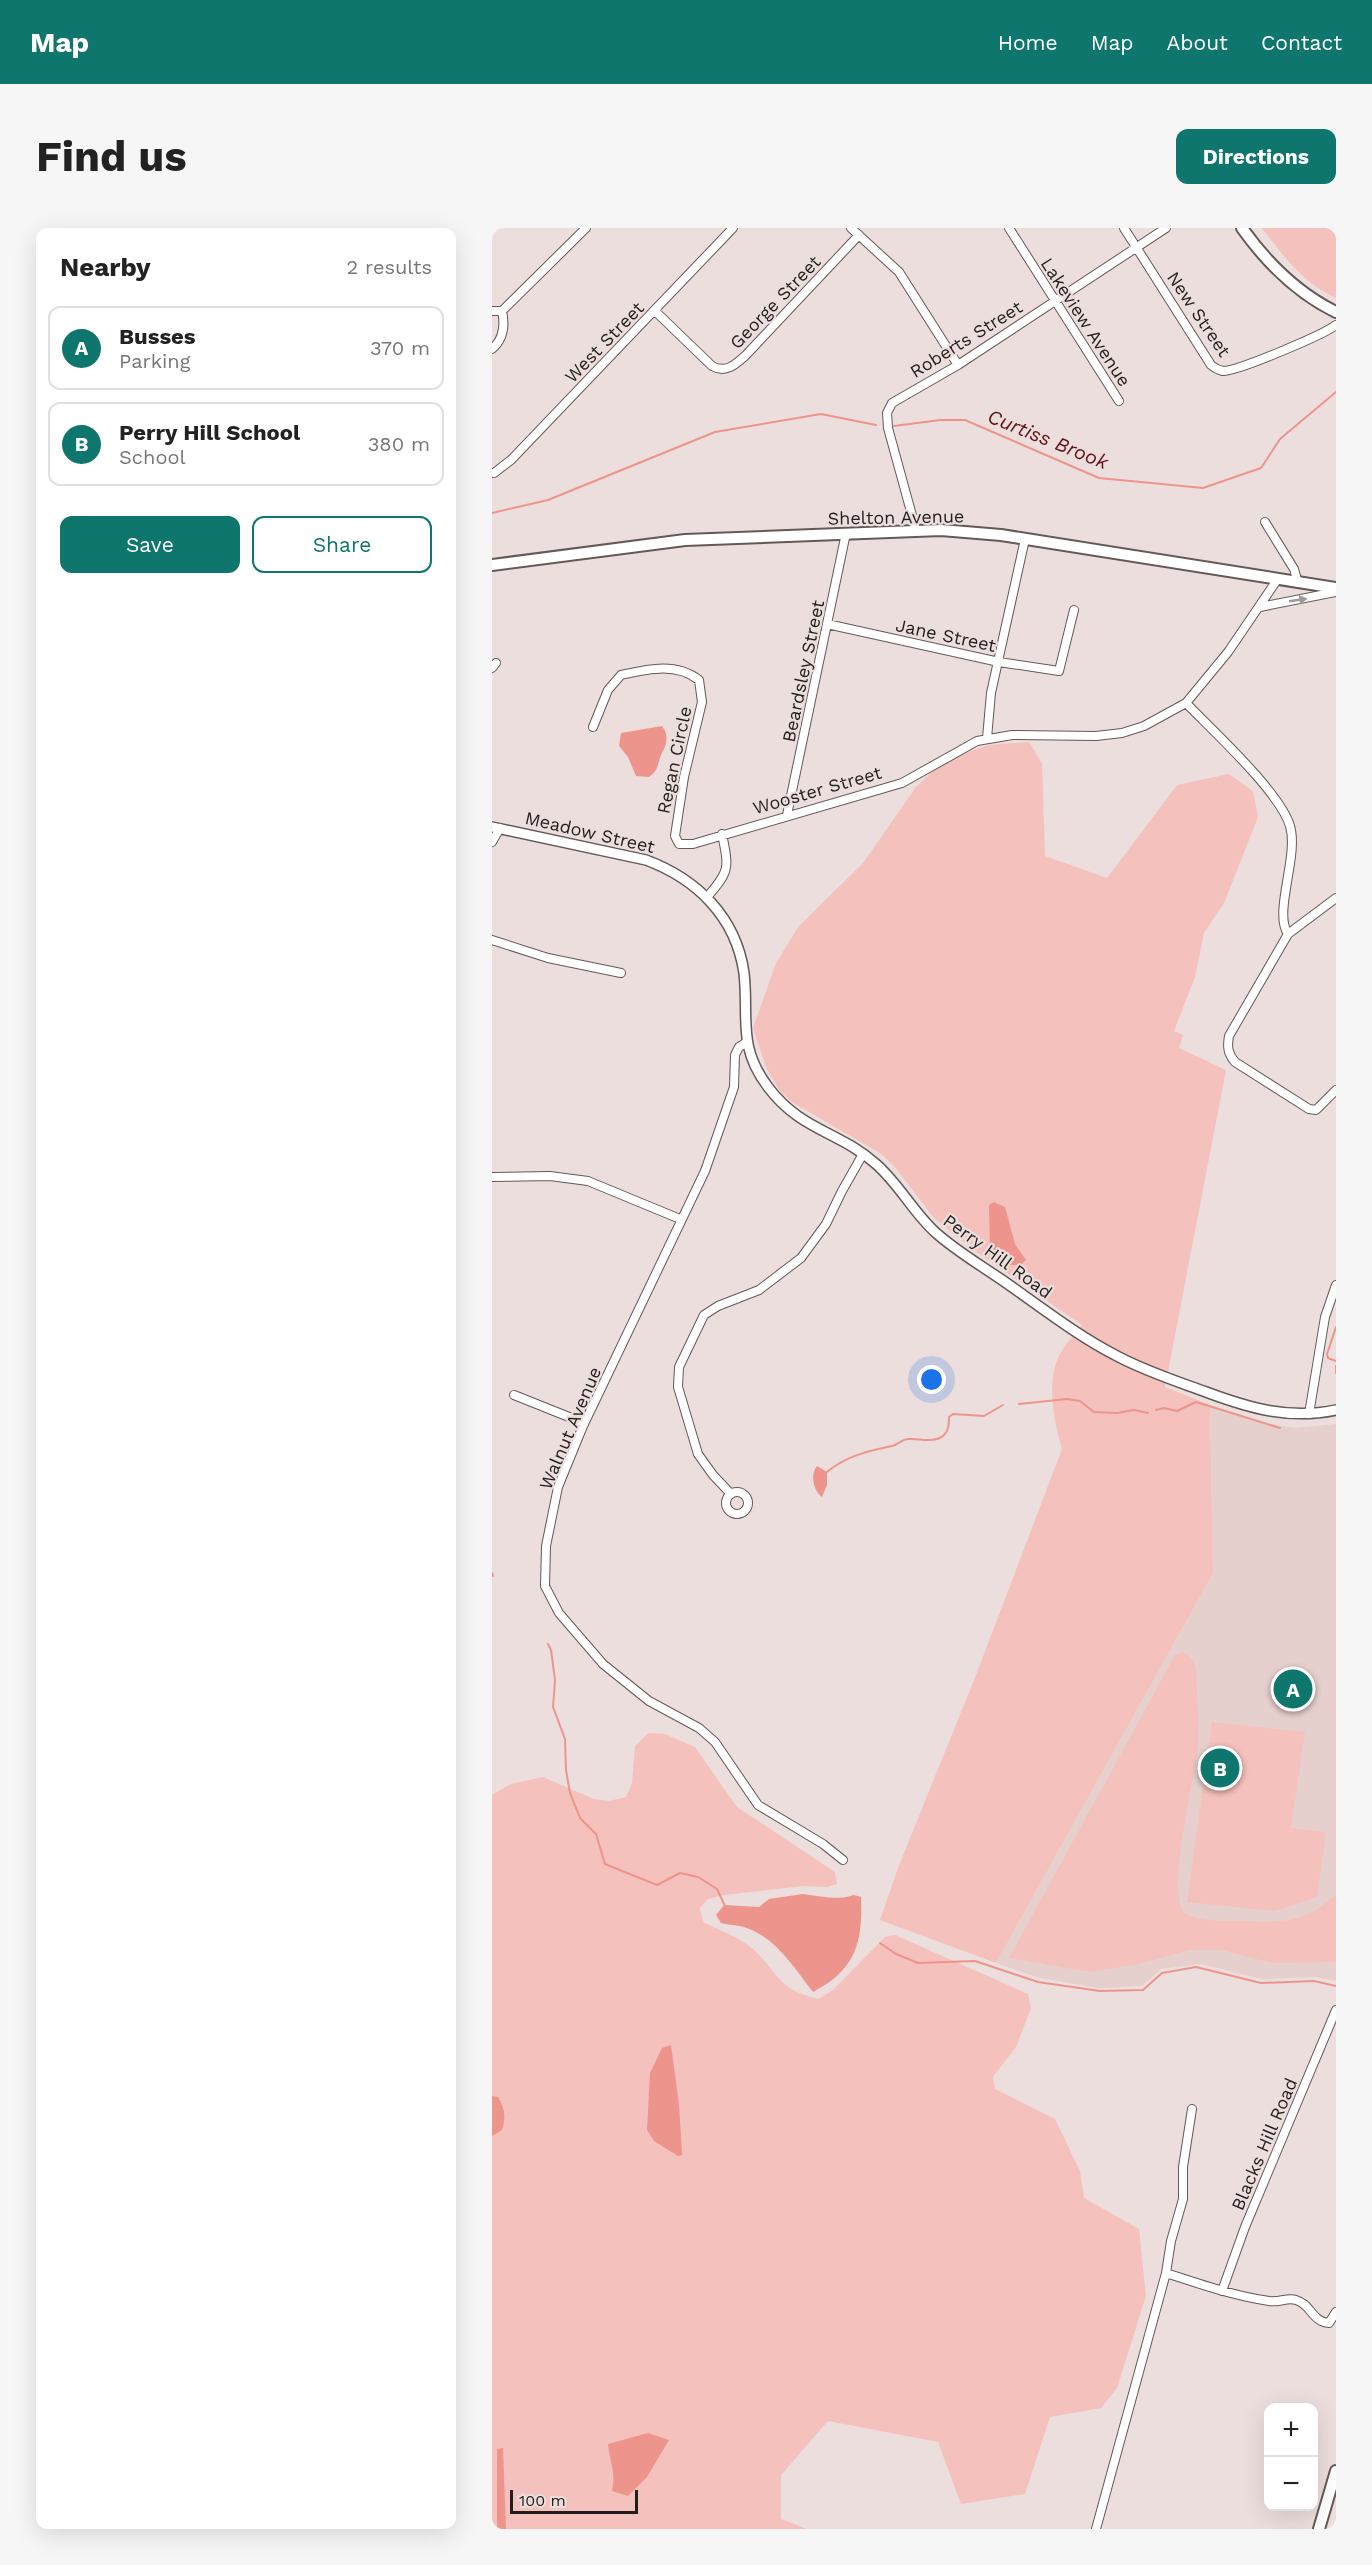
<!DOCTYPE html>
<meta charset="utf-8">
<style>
:root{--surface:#fff;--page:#f6f6f6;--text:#222;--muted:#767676;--line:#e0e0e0;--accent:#0f766e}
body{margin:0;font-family:"Work Sans",sans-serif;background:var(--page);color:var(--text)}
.controls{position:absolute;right:18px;bottom:18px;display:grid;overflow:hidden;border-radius:12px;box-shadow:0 6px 24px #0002}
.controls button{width:54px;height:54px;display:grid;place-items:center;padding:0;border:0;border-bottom:2px solid var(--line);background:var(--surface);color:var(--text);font:30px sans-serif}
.scale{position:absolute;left:18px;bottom:15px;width:128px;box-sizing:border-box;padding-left:6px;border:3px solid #221e1d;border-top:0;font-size:16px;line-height:21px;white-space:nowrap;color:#221e1d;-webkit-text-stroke:4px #ecdedd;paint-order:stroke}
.you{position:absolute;left:440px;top:1152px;width:21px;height:21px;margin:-15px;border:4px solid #fff;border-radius:50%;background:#1a73e8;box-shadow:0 0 0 9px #1a73e833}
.badge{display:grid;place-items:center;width:39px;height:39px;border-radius:50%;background:var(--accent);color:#fff;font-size:20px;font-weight:700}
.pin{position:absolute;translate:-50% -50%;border:3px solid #fff;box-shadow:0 2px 6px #0006}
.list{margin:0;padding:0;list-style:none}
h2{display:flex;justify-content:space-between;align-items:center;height:78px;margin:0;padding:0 24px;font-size:26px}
h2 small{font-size:20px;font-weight:400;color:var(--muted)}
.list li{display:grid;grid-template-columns:39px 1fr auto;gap:18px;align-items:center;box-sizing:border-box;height:84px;margin:0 12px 12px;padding:0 12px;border:2px solid var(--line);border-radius:12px}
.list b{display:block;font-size:22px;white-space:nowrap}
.list p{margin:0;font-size:20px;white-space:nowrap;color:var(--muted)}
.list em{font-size:20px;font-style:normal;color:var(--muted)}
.actions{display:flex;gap:12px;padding:18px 24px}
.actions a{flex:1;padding:14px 0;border:2px solid var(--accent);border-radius:12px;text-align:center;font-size:21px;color:var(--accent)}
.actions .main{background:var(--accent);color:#fff}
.map{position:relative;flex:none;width:844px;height:2301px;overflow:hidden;border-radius:12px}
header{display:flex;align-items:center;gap:36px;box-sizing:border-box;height:84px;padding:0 30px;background:var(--accent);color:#fff}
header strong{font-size:28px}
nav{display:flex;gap:33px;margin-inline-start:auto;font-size:21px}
.intro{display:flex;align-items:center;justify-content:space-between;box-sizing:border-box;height:144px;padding:0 36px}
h1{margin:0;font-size:42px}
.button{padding:15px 27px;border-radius:12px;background:var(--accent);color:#fff;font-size:21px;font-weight:700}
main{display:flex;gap:36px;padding:0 36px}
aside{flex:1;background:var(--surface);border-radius:12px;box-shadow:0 6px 24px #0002}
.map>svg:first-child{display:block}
.built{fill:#e6d0cd}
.green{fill:#f5c1bc}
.water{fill:#ed948c}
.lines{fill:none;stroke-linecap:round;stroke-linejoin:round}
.stream{stroke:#ed948c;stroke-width:2}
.minor-casing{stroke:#645958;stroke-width:10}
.tertiary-casing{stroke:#645958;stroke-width:12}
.secondary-casing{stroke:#645958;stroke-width:14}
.minor{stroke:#fff;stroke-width:8}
.tertiary{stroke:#fff;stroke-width:9}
.secondary{stroke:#fff;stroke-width:10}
.oneway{fill:#9c9a99}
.labels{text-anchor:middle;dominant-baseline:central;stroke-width:4.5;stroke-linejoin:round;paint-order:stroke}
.street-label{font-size:18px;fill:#221e1d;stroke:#ecdedd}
.water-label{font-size:20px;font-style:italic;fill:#621314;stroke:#ecdedd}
</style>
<header>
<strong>Map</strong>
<nav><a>Home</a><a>Map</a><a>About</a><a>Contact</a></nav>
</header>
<div class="intro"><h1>Find us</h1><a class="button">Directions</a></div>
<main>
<aside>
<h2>Nearby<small>2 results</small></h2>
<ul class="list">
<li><span class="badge">A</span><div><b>Busses</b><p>Parking</p></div><em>370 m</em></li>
<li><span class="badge">B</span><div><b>Perry Hill School</b><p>School</p></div><em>380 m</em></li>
</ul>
<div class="actions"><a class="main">Save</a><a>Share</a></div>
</aside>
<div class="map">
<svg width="844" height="2301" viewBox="0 0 844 2301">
<rect width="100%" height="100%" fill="#ecdedd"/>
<!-- built -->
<path class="built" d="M718,1177L778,1196L802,1200L844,1196V1753L824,1749L770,1751L709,1736L669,1741L650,1758L608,1760L547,1750L504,1735L721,1345Z"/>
<!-- green -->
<path class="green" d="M770,0H844V70C811,55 791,28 770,0Z
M537,514L550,535L553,628L615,650L685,557L737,546L761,563L766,589L732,675L712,705L703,749L682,803L691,807L687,820L734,842L673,1159L718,1177L721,1345L504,1735L388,1692L406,1640L484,1447L570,1221C562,1193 554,1155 567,1128C572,1117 583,1107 590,1097L479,1020L442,990L402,938L388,925L298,873L286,860L274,839L261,800L284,735L307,698L371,635L424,559L451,534L467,527L497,517Z
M691,1424C707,1431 704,1449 705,1464C705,1482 708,1501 706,1519C703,1546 673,1671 693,1685C708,1695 734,1692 752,1693C791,1695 815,1694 844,1666V1734L780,1735L730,1722H699L642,1737L597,1744L517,1730L683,1427Z
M720,1494L813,1504L799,1600L834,1604L825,1669L783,1683L695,1674Z
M156,1505L173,1506L203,1519L245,1579L343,1644L345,1656L335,1659L312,1658L232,1667L216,1671L208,1680L211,1694C227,1702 247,1709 261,1721C289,1747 283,1760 326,1771L341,1762L393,1709L403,1707L536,1766L539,1780L524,1819L501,1849L503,1861L563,1891L588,1943L592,1970L647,2001L654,2068L625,2160L609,2180L558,2189L533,2266L469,2276L446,2214L336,2193L289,2247V2291L315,2301H0V1567L19,1556L51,1549L102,1571L117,1573L134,1569L140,1555L143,1518Z"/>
<!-- water -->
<path class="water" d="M170,498C178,509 174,517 169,527C165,537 167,542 157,549L144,548L136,529L127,518L129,505Z
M502,974L513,979L523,1016L534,1032L529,1037H514L498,1019L497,981V977Z
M325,1238L335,1244V1257L330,1269C321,1263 318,1246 325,1238Z
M311,1666C329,1668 345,1673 362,1667L369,1669C371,1714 364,1742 321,1764C302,1740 284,1709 252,1699C245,1697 236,1697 229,1695L224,1687L232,1677L267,1679L277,1671Z
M179,1817L187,1877L190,1925V1927L186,1928L162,1913L155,1902L158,1845L170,1820Z
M0,1868L6,1869C13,1880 14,1890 10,1902L0,1908Z
M156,2205L177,2212L155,2249L136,2268L120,2263C124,2242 118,2236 116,2216Z
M11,2220L14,2301H5V2221Z"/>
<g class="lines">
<!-- stream -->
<path class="stream" d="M402,198L448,192H473L607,250L711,260L769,240L788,211L844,164
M0,285L56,272L223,204L329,186L384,197
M844,1099L835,1126L836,1130L844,1133
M844,1138V1145
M527,1176L575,1171L588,1173L602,1184L625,1185L642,1182L656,1185
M664,1182L672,1180L685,1183L704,1174L788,1200
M335,1244C354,1228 376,1223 400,1218C405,1217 411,1211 416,1211C427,1210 443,1216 452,1207C457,1202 457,1195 457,1189L461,1186L492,1188L511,1177
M0,1345L1,1348
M56,1416L59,1422L63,1452L61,1479L73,1511L74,1542L78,1565L88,1590L104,1606L113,1636L165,1657L188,1645L206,1649L225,1661L233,1678
M388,1715L404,1726L426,1735L483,1733L546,1754L608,1763L651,1762L670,1745L704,1739L769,1755L822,1753L844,1758"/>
<!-- minor casing -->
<g class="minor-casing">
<path id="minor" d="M359,0L407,44L466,137
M517,0L627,173
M632,0L719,137C723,140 726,142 731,143C746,143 831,107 844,97
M0,83H10L94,0
M163,83L220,138C234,146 244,136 254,127L367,7
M0,121C12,111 13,97 10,83
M2,245L19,232L241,0
M773,294L802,341L806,355
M424,302L396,200L395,185L400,175L466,137L674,0
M768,379L844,364
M335,396L507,434L567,443L582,382
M0,440L4,435
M694,475C720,502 788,564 798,598C807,628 781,685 796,706
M101,499L116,462L129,447C156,441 184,434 207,452L210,474L192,549L183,608L187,616H201L410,555L485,513L520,507L604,508L630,505L652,498L694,475L736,424L785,352
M495,510L499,465L533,311
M295,587L354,305
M0,614L8,600
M215,669C238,643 237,640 230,606
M844,670L796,706L737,808C735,819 736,826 743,834L817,881L824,882L844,862
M0,712L56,730L129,745
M255,814L247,819L243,827L242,859L213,943L91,1198L66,1259L54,1318L53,1358L67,1385L111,1436L157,1473L207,1500L223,1514L266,1577L331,1616L351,1632
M0,949L58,948L96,953L188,991
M22,1167L92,1195
M817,1186L833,1089L844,1057
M234 1275a11 11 0 1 1 22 0a11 11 0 1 1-22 0Z
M239,1266L221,1247L206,1226L186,1159L187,1139L212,1087L226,1078L267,1062L309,1030L334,996L350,963L371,926
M674,2045L679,2013L691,1971V1939L700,1881
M730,2063L753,1999L844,1782
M604,2301L674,2045C708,2056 742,2068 777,2073C787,2075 795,2069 804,2072C819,2076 820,2094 837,2095L844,2084"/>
</g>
<!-- tertiary casing -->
<g class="tertiary-casing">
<path id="tertiary" d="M0,599L154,632C205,651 244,689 252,745C257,790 245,818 276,859C309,903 347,903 384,936C407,956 421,984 443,1004C464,1023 490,1038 513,1054C550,1080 586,1108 625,1128C653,1143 684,1153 714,1164C757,1180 797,1192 844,1182"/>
</g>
<!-- secondary casing -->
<g class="secondary-casing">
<path id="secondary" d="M750,0C775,35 805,65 844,84
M0,337L193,312L449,302L509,307L844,360
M827,2301L844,2243"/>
</g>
<!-- minor -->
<use href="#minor" class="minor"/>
<!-- tertiary -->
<use href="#tertiary" class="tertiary"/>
<!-- secondary -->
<use href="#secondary" class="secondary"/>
</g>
<!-- one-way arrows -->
<defs><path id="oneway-solid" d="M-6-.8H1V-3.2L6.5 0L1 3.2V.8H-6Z" transform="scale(1.5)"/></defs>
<use class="oneway" href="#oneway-solid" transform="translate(806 372) rotate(-8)"/>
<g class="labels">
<!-- street labels -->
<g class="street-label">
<text transform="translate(283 74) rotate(-46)">George Street</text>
<text transform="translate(707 86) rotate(56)">New Street</text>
<text transform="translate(594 94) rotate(57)">Lakeview Avenue</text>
<text transform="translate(474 111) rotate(-32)">Roberts Street</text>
<text transform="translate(112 114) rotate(-46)">West Street</text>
<text transform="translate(404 289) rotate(-1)">Shelton Avenue</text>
<text transform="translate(454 407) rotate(12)">Jane Street</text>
<text transform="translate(311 443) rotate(-78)">Beardsley Street</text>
<text transform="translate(182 532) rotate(-78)">Regan Circle</text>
<text transform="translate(325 562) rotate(-16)">Wooster Street</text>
<text transform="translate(98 604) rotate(13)">Meadow Street</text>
<text transform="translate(506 1028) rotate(36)">Perry Hill Road</text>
<text transform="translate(78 1200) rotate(-67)">Walnut Avenue</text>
<text transform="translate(772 1916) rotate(-67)">Blacks Hill Road</text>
</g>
<!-- water labels -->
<g class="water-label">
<text transform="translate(556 211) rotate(22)">Curtiss Brook</text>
</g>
</g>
</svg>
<div class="controls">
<button>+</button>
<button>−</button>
</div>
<div class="scale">100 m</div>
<div class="you"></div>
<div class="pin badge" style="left:801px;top:1461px">A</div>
<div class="pin badge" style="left:728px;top:1540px">B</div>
</div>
</main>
